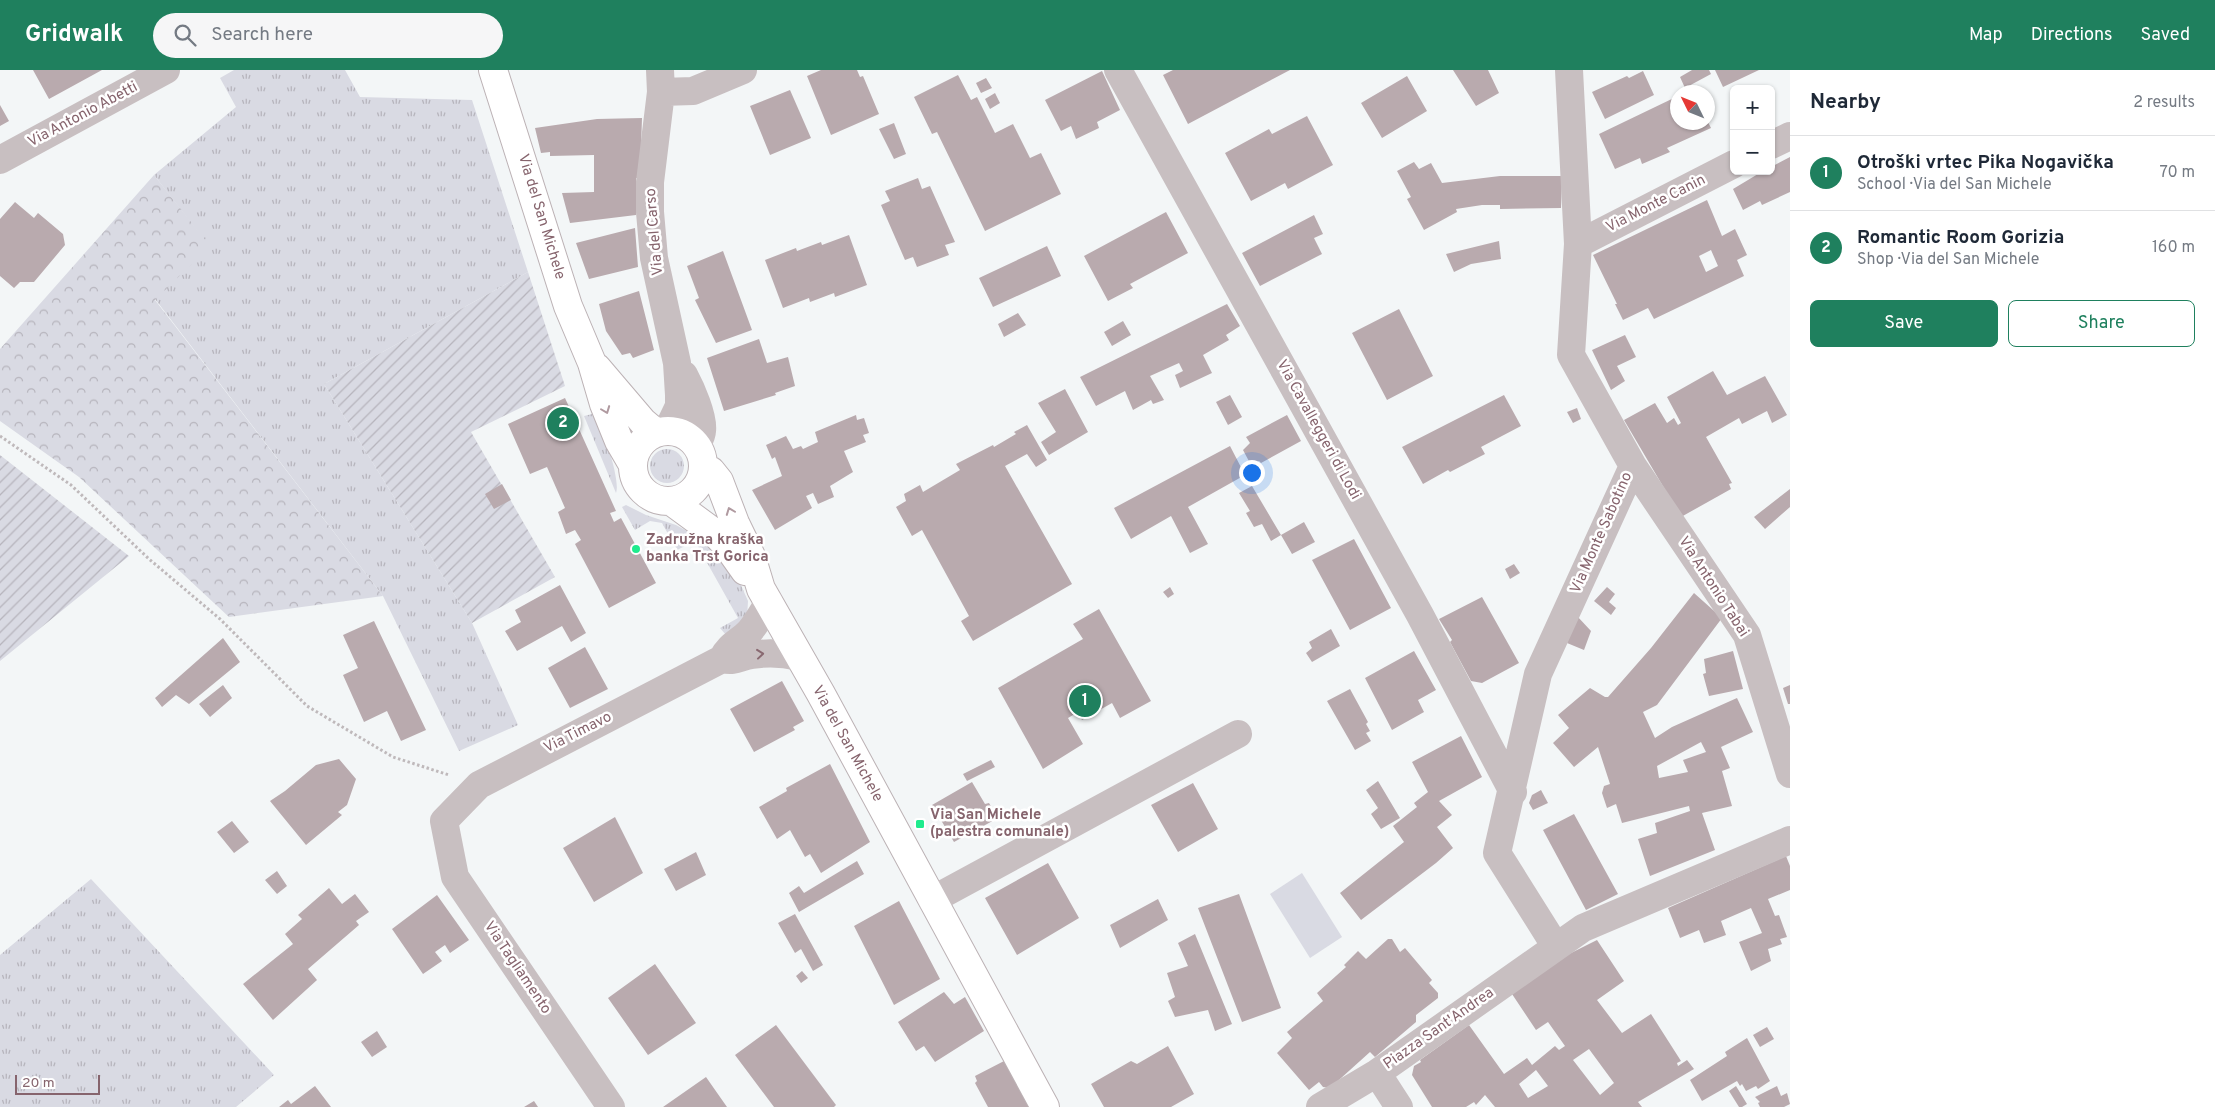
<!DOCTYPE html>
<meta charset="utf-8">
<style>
:root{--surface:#fff;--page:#f6f6f7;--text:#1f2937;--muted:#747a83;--line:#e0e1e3;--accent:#1f805e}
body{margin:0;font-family:Overpass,sans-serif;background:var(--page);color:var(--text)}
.controls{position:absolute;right:15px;top:15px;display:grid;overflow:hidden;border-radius:8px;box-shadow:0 1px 4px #0004}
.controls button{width:45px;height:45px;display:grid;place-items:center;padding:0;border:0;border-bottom:1px solid var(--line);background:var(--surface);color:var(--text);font:25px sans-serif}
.compass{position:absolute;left:1670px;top:15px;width:45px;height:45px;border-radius:50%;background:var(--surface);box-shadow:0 1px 4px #0004;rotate:313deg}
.scale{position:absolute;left:15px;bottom:12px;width:85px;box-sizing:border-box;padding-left:5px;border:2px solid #86646d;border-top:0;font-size:14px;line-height:18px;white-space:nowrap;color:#86646d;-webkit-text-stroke:4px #fff;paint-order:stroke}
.you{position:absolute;left:1251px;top:402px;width:18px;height:18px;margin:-12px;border:4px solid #fff;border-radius:50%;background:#1a73e8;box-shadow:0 0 0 8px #1a73e833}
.badge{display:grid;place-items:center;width:32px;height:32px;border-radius:50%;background:var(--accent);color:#fff;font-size:16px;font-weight:700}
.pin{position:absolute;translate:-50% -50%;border:2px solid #fff;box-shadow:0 1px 5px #0006}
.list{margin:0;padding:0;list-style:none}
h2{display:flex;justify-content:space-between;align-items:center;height:65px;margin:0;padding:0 20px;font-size:21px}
h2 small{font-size:16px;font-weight:400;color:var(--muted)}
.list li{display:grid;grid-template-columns:32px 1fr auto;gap:15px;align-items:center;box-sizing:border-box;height:75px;padding:0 20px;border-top:1px solid var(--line)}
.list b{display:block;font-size:19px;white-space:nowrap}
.list p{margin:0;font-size:16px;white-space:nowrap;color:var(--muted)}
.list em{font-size:16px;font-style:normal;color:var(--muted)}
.actions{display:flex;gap:10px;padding:15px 20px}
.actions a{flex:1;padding:11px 0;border:1px solid var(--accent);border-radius:8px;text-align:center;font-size:18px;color:var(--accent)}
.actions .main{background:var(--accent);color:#fff}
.icon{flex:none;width:28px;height:28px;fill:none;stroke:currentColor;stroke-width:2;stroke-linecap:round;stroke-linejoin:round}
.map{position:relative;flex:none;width:1790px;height:1037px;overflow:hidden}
header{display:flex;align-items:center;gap:30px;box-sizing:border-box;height:70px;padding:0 25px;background:var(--accent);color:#fff}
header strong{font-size:24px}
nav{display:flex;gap:28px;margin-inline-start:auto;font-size:18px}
.search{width:350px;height:45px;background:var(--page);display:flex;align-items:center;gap:12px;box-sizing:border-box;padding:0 18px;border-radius:28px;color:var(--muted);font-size:19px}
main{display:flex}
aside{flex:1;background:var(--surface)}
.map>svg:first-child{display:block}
.grass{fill:url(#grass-tufts)}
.forest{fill:url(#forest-crowns)}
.park{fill:#d9dae3}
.garden{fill:url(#garden-furrows)}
.building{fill:#b9aaae;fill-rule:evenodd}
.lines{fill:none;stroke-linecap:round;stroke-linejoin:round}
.major-casing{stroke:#bcb2b5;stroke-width:30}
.path{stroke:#bfb9bb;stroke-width:3;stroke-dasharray:2.5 2.5;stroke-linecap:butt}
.minor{stroke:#c8bfc1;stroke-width:28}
.major{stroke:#fff;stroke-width:28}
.oneway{stroke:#b09aa0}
.oneway2{stroke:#896971}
.poi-dot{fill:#1feb8d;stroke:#fff;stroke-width:2}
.labels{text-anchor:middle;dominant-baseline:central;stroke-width:5;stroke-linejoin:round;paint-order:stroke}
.street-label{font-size:15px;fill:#86646d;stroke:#fff}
.poi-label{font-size:15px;font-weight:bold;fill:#86646d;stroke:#fff;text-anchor:start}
</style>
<header>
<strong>Gridwalk</strong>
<div class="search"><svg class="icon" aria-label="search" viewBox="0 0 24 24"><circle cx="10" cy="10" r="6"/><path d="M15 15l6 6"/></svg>Search here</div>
<nav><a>Map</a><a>Directions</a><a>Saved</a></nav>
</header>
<main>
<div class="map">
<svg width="1790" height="1037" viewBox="0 0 1790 1037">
<defs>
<pattern id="grass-tufts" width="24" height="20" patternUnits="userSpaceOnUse" patternTransform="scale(1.25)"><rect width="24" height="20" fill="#d9dae3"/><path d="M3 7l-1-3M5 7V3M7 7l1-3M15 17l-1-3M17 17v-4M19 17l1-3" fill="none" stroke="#b6b4bc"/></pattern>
<pattern id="forest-crowns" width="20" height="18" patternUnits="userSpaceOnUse" patternTransform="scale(1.25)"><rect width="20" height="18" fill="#d9dae3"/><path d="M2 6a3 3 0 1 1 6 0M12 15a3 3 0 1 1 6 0" fill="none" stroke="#b6b4bc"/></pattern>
<pattern id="garden-furrows" width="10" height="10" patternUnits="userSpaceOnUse" patternTransform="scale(1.25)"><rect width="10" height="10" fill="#d9dae3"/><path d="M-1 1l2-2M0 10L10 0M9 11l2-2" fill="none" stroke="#b6b4bc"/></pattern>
</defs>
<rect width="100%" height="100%" fill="#f3f6f7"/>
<!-- grass -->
<path class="grass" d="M234,0H345L360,27L472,30L528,202L324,314L472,553L518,655L459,681L383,526L155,229L209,176L154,105L236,37L220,8Z
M596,343C602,357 621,410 616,423L584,346Z
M650 396a17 17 0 1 1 34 0a17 17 0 1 1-34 0Z
M626,435L646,445L676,455L707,472L740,513L748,531L747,548L726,565L720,558L738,548L695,471L677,480L662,453L650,451L635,460L622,437Z
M91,809L274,1005L236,1037H0V885Z"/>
<!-- forest -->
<path class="forest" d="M154,105L210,176L155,230L383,526L229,547L79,407L0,351V279Z"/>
<!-- park -->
<path class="park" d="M1302,803L1342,867L1310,888L1270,824Z"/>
<!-- garden -->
<path class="garden" d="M528,202L565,316L471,362L555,507L472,553L324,314Z
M0,385L129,486L0,591Z"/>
<!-- building -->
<path class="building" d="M33,0H102L49,29Z
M821,0H857L860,7L863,6L879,44L831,65L807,6Z
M1173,0H1290L1188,54L1163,5Z
M1453,0H1488L1499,23L1476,36Z
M1692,0H1709L1711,4L1685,18L1680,7Z
M1715,0H1759L1723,17Z
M1102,1L1120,40L1097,52L1099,58L1076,69L1071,56L1061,61L1045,30Z
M1643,1L1654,25L1605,49L1592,22L1627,6L1629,8Z
M958,5L971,30L977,27L995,63L1013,54L1030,88L1041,83L1061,124L985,161L937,62L932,64L914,27Z
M1407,6L1427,41L1382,68L1361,33Z
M986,8L992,18L981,23L976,13Z
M790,20L811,68L770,85L750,36Z
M995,23L1000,33L990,39L985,29Z
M1678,26V52H1708L1711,58L1667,78L1670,82L1642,94L1640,88L1615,99L1599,64Z
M0,35L9,51L0,56Z
M1307,46L1333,95L1288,119L1285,113L1251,131L1225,83L1269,59L1272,64Z
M642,48L640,108H636V145L570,153L562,123L594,122V85L550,86V82L541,83L535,58L597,49Z
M894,53L906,84L894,89L879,59Z
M1790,87V122L1762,135L1760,131L1743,140L1733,119L1763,101H1771V97Z
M1414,92L1419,99L1431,93L1442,113L1500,106H1562L1561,138L1500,139V135H1482L1456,139L1457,142L1424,160L1407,129L1411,127L1397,101Z
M918,108L922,119L930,116L955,172L945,175L949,185L917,197L913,187L905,190L881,135L890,131L885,121Z
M1707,130L1722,166L1735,159L1747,185L1737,190L1744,206L1654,249L1648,238L1623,250L1615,234H1617L1593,185ZM1711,180L1718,196L1706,202L1699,186Z
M15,132L34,148L38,143L63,164L65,175L34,212H20L14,218L0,206V149Z
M1166,142L1188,183L1130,214L1133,218L1108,231L1084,186Z
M1314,145L1323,164L1314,168L1322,184L1260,216L1242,183Z
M635,158L638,197L589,209L576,173Z
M849,165L867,215L835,227L834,223L810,232L809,228L783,238L765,190L796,178L797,181L821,172L822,175Z
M1499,171L1501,189L1471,194L1454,202L1446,184Z
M1047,176L1061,206L993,237L979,208Z
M723,181L752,260L716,273L695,230L699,228L687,196Z
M639,221L654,280L633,288L630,283L622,285L606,261L599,234Z
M1227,234L1240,256L1226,265L1229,270L1203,285L1212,303L1180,318L1175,305L1183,301L1179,293L1150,306L1164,330L1153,334L1151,330L1133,340L1125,321L1096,336L1080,307Z
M1399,239L1433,306L1387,330L1352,263Z
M1018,243L1026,255L1004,267L998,254Z
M1123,251L1131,265L1112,276L1104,262Z
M1625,265L1636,287L1617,296L1625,311L1611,320L1592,280Z
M759,269L767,293L788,287L795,316L775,323L776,325L724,341L707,288Z
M1713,301L1727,325L1765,306L1787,345L1772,353L1767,341L1742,354L1739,348L1706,367L1732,413L1729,414L1731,419L1681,447L1624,350L1655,333L1667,353L1674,348L1678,355L1681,353L1667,327Z
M1065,319L1088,362L1049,385L1041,372L1056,362L1038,333Z
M1230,325L1242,347L1228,355L1216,332Z
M1504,325L1521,356L1481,377L1485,384L1450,402L1448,400L1423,414L1402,377Z
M565,328L616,441L610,443L614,452L621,448L656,513L609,538L575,474L581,470L575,460L566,464L558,442L565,438L547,397L530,404L508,354Z
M1577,338L1581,349L1573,353L1567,342Z
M856,345L857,350L864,348L869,363L863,365L866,372L844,381L853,402L830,416L834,427L818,434L813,423L806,426L812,438L775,460L752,420L782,406L775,387L772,389L766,375L786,366L793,379L801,376L803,379L818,372L815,362Z
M1287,345L1301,371L1261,393L1259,391L1251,395L1243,380L1250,373L1246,367Z
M1027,355L1047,390L1036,397L1027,384L1005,396L1072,514L973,571L961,551L969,546L922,460L912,466L896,437L906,431L904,424L920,415L923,422L960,400L956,394L993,375L994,377L1016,364L1014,362Z
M1230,376L1245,405L1188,437L1208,474L1190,483L1171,446L1131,469L1114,438Z
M502,414L511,430L494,439L485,424Z
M1252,416L1281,465L1271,471L1262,454L1254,457L1246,443L1250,441L1239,423Z
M1790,419V437L1765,459L1754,447Z
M1304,452L1315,472L1292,484L1281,465Z
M1354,469L1391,538L1350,560L1312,490Z
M1514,494L1520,503L1510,509L1505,499Z
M560,515L586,563L571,572L562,556L517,581L505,561L521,552L515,540Z
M1170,517L1174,524L1168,528L1163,522Z
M1607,517L1615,524L1609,532L1616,538L1611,545L1594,531Z
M1694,523L1722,548L1657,635L1643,642L1655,668L1672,657L1737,628L1753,662L1721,677L1730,698L1722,701L1732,736L1702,743L1715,780L1650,806L1638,769L1657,763L1655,753L1690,741L1689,736L1622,753L1616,734L1607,738L1602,723L1604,716L1610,714L1598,677L1574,697L1553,673L1569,658L1558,645L1590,618L1605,627H1608L1651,578ZM1701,672L1706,682L1683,690L1688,702L1659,708L1657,696Z
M1482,527L1519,593L1482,613L1471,611L1450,572L1452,570L1439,549Z
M1099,539L1151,631L1120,648L1112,633L1082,650L1078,642L1068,648L1083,674L1043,699L998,618L1083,569L1073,554Z
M1577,546L1591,561L1584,580L1567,573Z
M374,551L426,660L401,671L387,641L364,652L343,605L358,598L343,565Z
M1331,559L1340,576L1312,592L1306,583L1312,578L1309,572Z
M223,568L240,592L189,634L176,625L162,637L155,628Z
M585,577L608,619L570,638L548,598Z
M1414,581L1436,620L1418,630L1424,642L1392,660L1365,608Z
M1733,581L1743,619L1709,626L1703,604L1706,603L1704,589Z
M782,611L804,651L793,657L795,660L754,682L730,639Z
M223,615L232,628L210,647L199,634Z
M1790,615V634H1788L1783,618Z
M1350,619L1368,652L1366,654L1370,661L1366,663L1371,671L1355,680L1327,631Z
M1461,666L1482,707L1439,731L1452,745L1437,757L1453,778L1436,793L1361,850L1340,823L1404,772L1393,756L1417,737L1414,733L1428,722L1412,692Z
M339,689L356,709L347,735L338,742L342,745L306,775L270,731L285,721L316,695Z
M991,690L995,697L967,711L963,704Z
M830,694L870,772L821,803L810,784L805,787L790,760L777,769L759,737L787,721L786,718Z
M1378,711L1400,748L1381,759L1371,744L1378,738L1366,720Z
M972,712L985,734L989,733L998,748L954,772L932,735Z
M1193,713L1218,759L1178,782L1151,735Z
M1541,720L1548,733L1533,740L1529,733L1532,725Z
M1574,744L1618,824L1586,840L1543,760Z
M615,747L643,803L594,832L563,778Z
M232,751L249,772L234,783L217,762Z
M696,782L706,805L676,821L664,799Z
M1786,786L1790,796V820L1768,829L1775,846L1779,845L1787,867L1780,869L1782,874L1768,879L1771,891L1751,901L1739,872L1762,863L1751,838L1721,851L1726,865L1704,873L1699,860L1680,868L1668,838Z
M857,791L864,804L799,842L789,823L799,816L804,823Z
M1048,793L1079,848L1017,885L985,828Z
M277,801L287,816L277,824L265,810Z
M329,818L342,834L355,824L369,842L356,851L359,855L308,899L317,910L273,950L243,914L293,874L285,864L302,849L298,845Z
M1239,824L1281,938L1242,952L1198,838Z
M437,825L469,870L450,883L445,875L435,882L442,891L423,904L392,859Z
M1158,829L1168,850L1120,878L1110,855Z
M899,831L940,909L894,935L854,856Z
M795,844L823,895L813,901L801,879L795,883L778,853Z
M1195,864L1232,954L1215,961L1208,940L1175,947L1168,931L1175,927L1167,903L1188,896L1178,873Z
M1388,869H1392L1400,882L1405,878L1432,910L1429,913L1438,923V928L1416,945V952L1375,987L1370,982L1330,1018L1323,1017L1319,1012L1309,1020L1277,983L1292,968L1287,962L1323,931L1317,923L1346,897L1344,895L1358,881L1366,889Z
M1597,870L1624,911L1597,930L1622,963L1651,944L1681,991L1677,993L1678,996L1687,990L1694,999L1638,1032L1642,1037H1495L1485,1025L1476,1035L1474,1032L1466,1037H1432L1412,1005L1414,996L1421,992L1420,990L1469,955L1504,1004L1527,988L1532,995L1555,976L1559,980L1565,976L1548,952L1536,960L1512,924L1565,886ZM1589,979L1614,1013L1600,1025L1573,990ZM1536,1000L1548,1016L1528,1028L1519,1014Z
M655,894L696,953L648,985L608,928Z
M802,901L808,908L801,913L796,906Z
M944,922L954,934L965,927L984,961L935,992L924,976L916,981L898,952Z
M776,955L836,1035L834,1037H774L735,985Z
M1767,957L1774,969L1760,977L1753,965Z
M377,961L387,977L372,987L361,972Z
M1747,968L1770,1011L1758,1019L1756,1016L1746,1021L1742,1014L1740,1016L1737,1011L1702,1031L1690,1010L1727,986L1725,982Z
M1168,976L1194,1024L1171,1037H1104L1091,1014L1131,991L1137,994Z
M1006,990L1031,1037H988L975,1013L977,1011L975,1006Z
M706,1007L727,1037H663Z
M315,1016L331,1037H279L288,1030L291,1034Z
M1736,1016L1747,1034L1742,1037H1739L1729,1021Z
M1777,1016L1781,1026L1787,1023L1790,1034L1784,1037H1760L1758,1033L1760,1032L1755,1027Z
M534,1031L538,1037H524Z"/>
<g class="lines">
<!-- major casing -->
<g class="major-casing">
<path id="major" d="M493,0L568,236L592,293L604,334L619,371L633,395
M597,298L643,352L656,363
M633 396a35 35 0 1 1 70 0a35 35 0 1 1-70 0Z
M703,397L711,401L719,411L735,453L751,486L761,519L821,624L1045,1037
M671,431L716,464L728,477L745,501"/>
</g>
<!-- path -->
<path class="path" d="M0,366L71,415L149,489L220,549L307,636L393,687L449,705"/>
<!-- minor -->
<path class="minor" d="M660,0L661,22L650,112V142L654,188L677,293L679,325V336L667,361
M1118,0L1420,545L1513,722
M661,22L693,21L743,0
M1771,75L1790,66
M0,90L166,0
M1578,174L1734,94
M684,305C691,318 704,347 702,361C702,366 698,372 696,376
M1633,396L1747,565L1790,704
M722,589C736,592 739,587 752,585C769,582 783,583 799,587
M932,830L1238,664
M1556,877L1497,783L1538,604L1633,396L1571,285L1578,174L1569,0
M1377,1003L1399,1037
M611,1037L455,807L444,751L479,715L722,589C729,575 738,573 749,562C757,553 762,543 769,532
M1320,1037L1377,1003L1583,858L1790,770"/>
<!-- major -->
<use href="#major" class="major"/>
</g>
<!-- one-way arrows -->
<defs><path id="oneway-chevron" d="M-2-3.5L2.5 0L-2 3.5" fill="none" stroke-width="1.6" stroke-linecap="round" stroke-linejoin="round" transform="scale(1.25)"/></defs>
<g class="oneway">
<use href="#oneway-chevron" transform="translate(606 340) rotate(69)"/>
<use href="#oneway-chevron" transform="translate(730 441) rotate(-111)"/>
</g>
<use class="oneway2" href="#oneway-chevron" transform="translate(760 584) rotate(-6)"/>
<!-- markers -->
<g class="poi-dot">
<circle cx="636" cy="479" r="5"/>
<rect x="915" y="749" width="10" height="10" rx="2.5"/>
</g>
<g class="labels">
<!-- street labels -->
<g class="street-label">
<text transform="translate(83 45) rotate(-28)">Via Antonio Abetti</text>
<text transform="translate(1656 134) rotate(-27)">Via Monte Canin</text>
<text transform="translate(541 147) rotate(73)">Via del San Michele</text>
<text transform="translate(655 162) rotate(-95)">Via del Carso</text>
<text transform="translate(1318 360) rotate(61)">Via Cavalleggeri di Lodi</text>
<text transform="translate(1602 463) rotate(-66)">Via Monte Sabotino</text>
<text transform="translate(1713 517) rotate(57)">Via Antonio Tabai</text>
<text transform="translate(578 663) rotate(-27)">Via Timavo</text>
<text transform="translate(847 674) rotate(61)">Via del San Michele</text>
<text transform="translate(517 898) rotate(56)">Via Tagliamento</text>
<text transform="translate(1439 959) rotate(-35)">Piazza Sant'Andrea</text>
</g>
<!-- poi labels -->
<g class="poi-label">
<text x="646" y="470">Zadružna kraška<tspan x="646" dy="17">banka Trst Gorica</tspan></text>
<text x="930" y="745">Via San Michele<tspan x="930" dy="17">(palestra comunale)</tspan></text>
</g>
</g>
</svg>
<div class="controls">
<button>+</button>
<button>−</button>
</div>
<svg class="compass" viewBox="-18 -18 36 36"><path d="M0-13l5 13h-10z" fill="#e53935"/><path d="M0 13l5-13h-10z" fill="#747a83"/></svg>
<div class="scale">20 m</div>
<div class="you"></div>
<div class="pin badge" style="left:1085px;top:631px">1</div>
<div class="pin badge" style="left:563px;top:353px">2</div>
</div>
<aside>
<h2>Nearby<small>2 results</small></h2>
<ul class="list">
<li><span class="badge">1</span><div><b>Otroški vrtec Pika Nogavička</b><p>School · Via del San Michele</p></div><em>70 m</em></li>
<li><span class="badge">2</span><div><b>Romantic Room Gorizia</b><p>Shop · Via del San Michele</p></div><em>160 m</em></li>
</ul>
<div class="actions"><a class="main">Save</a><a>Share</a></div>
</aside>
</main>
